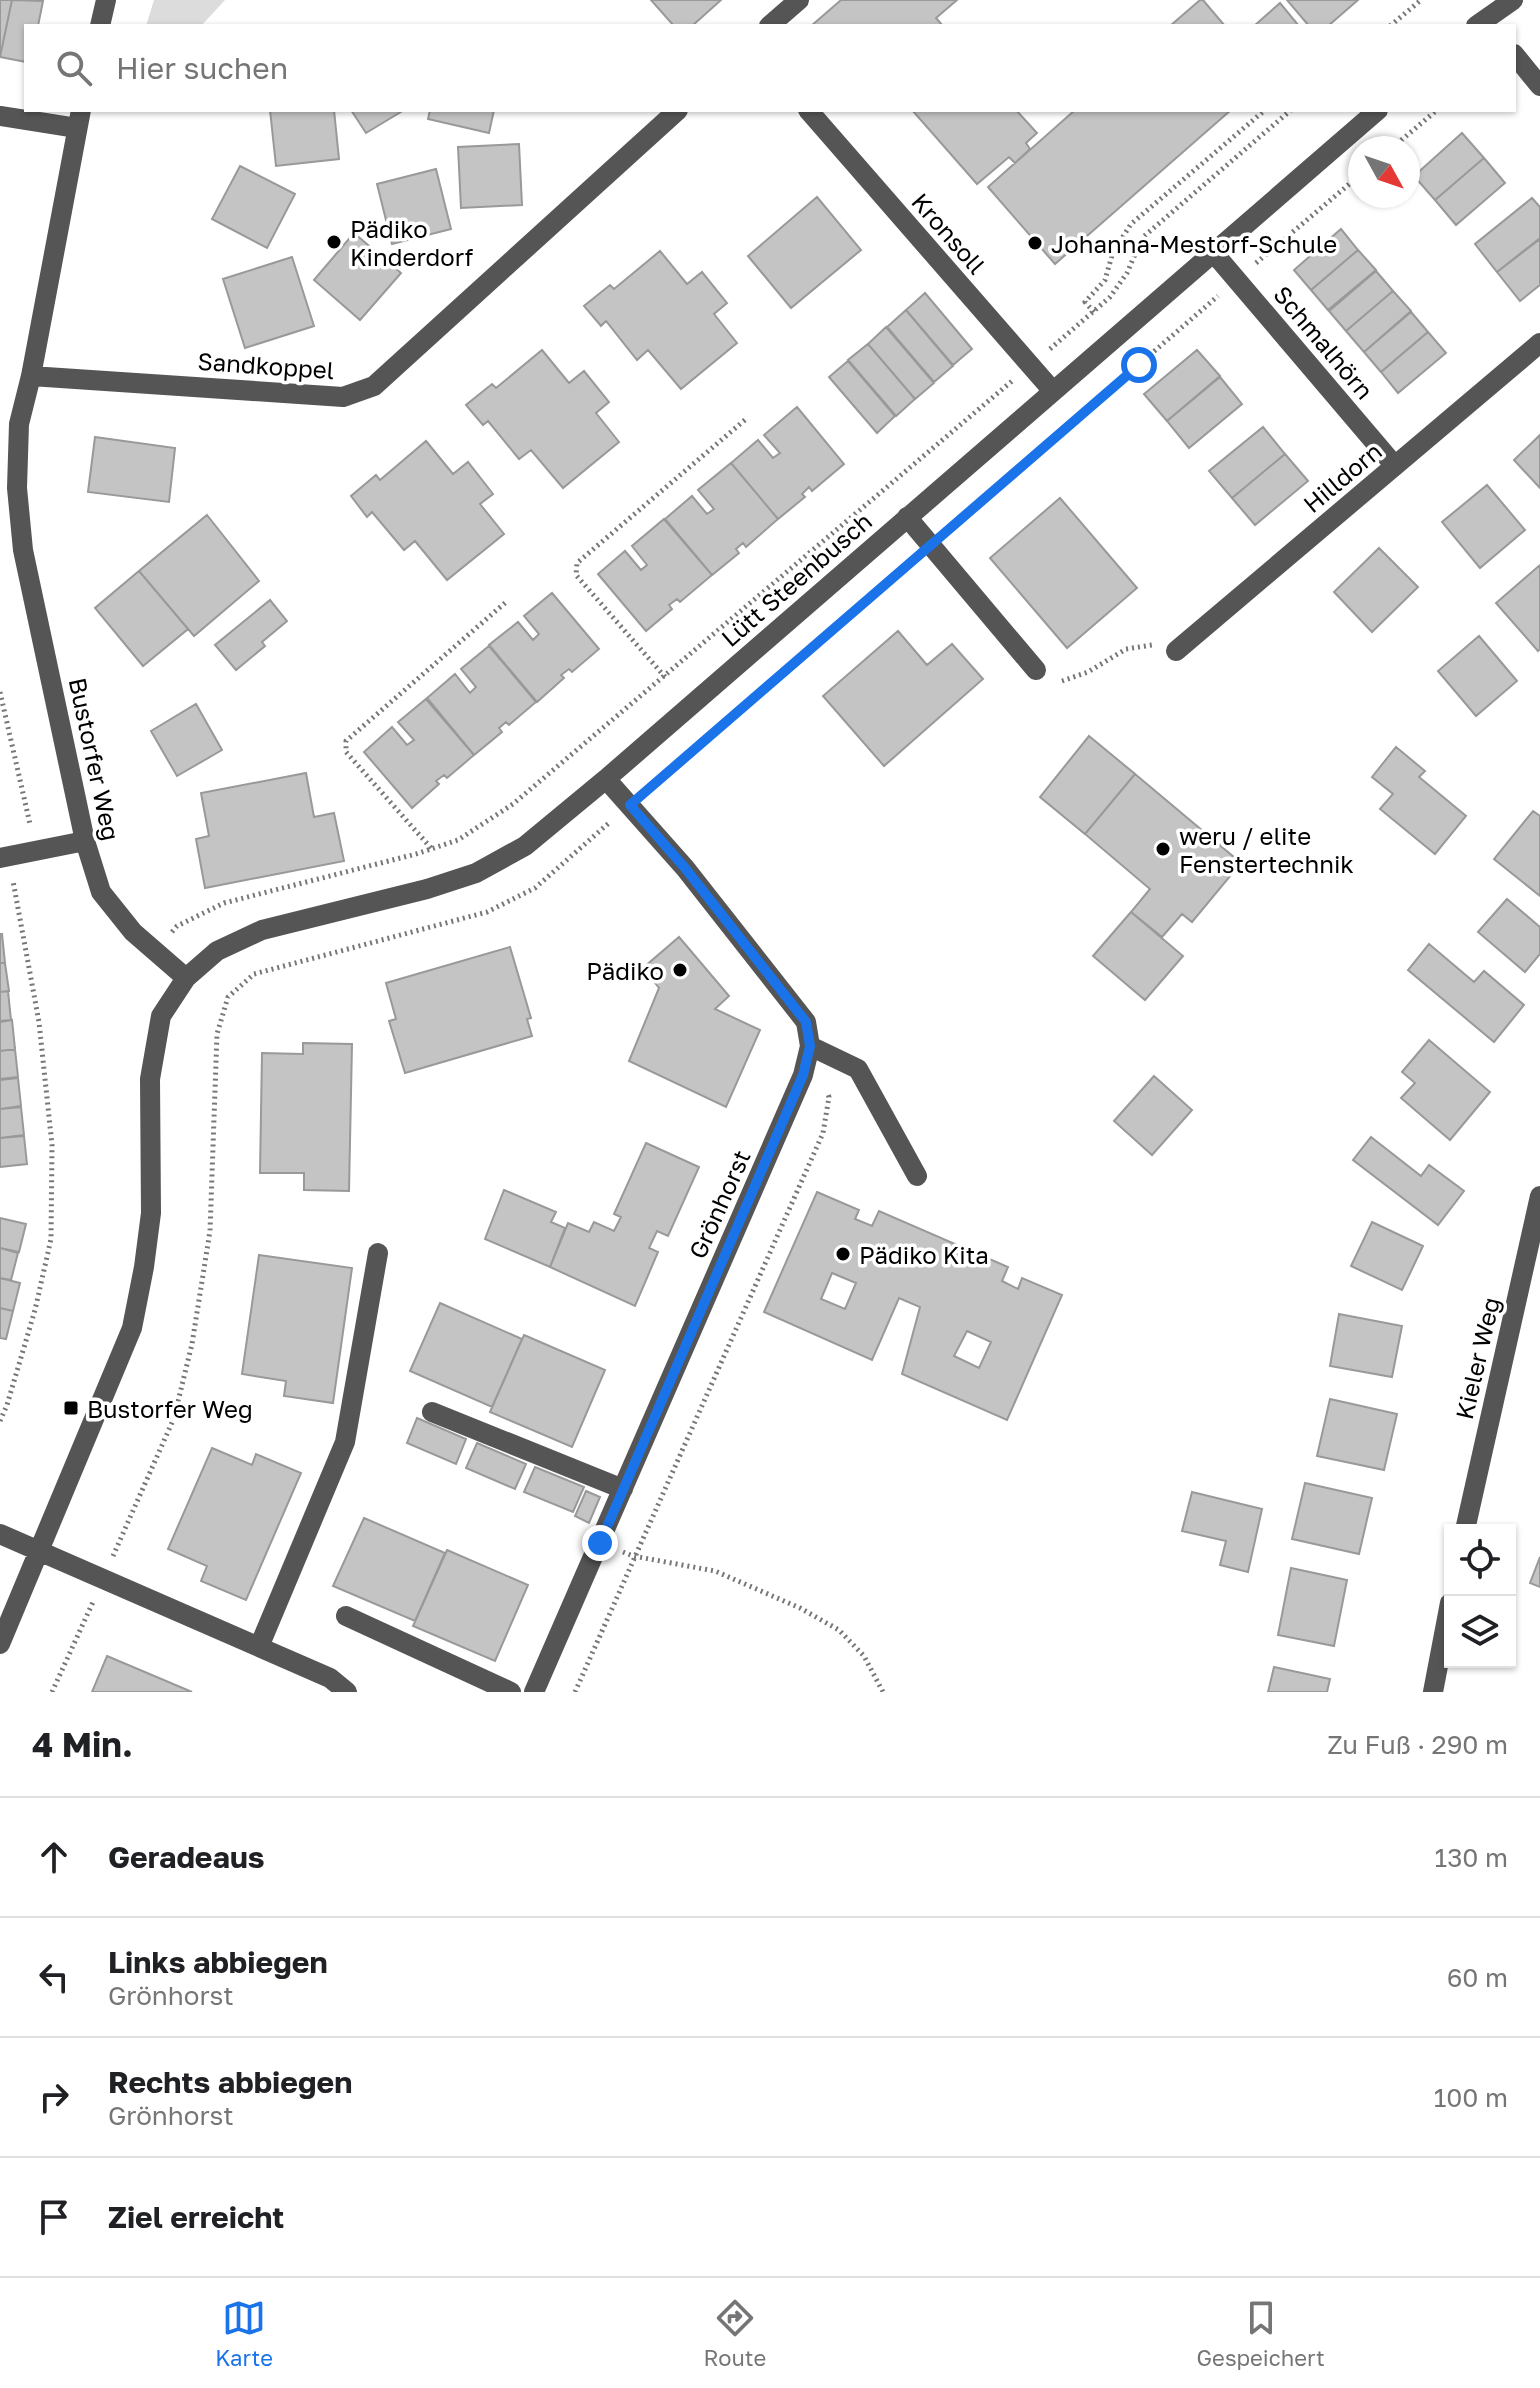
<!DOCTYPE html>
<html lang="de">
<meta charset="utf-8">
<style>
:root{--surface:#fff;--page:#f6f6f6;--text:#202124;--muted:#757577;--line:#e0e0e0;--accent:#1a73e8}
body{margin:0;font-family:"Golos Text",sans-serif;background:var(--page);color:var(--text)}
.controls{position:absolute;right:24px;bottom:24px;display:grid;overflow:hidden;border-radius:0px;box-shadow:0 2px 6px #0004}
.controls button{width:72px;height:72px;display:grid;place-items:center;padding:0;border:0;border-bottom:2px solid var(--line);background:var(--surface);color:var(--text);font:40px sans-serif}
.compass{position:absolute;left:1348px;top:136px;width:72px;height:72px;border-radius:50%;background:var(--surface);box-shadow:0 2px 6px #0004;rotate:130deg}
.stop{position:absolute;width:24px;height:24px;margin:-18px;border:6px solid #1a73e8;border-radius:50%;background:#fff}
.stop.end{background:#1a73e8;border-color:#fff;box-shadow:0 2px 8px #0008}
.list{margin:0;padding:0;list-style:none}
h2{display:flex;justify-content:space-between;align-items:center;height:104px;margin:0;padding:0 32px;font-size:34px}
h2 small{font-size:26px;font-weight:400;color:var(--muted)}
.list li{display:grid;grid-template-columns:52px 1fr auto;gap:24px;align-items:center;box-sizing:border-box;height:120px;padding:0 32px;border-top:2px solid var(--line)}
.list b{display:block;font-size:30px;white-space:nowrap}
.list p{margin:0;font-size:26px;white-space:nowrap;color:var(--muted)}
.list em{font-size:26px;font-style:normal;color:var(--muted)}
.icon{flex:none;width:44px;height:44px;fill:none;stroke:currentColor;stroke-width:2;stroke-linecap:round;stroke-linejoin:round}
.map{position:relative;flex:none;width:1540px;height:1692px;overflow:hidden}
.search{position:absolute;background:var(--surface);box-shadow:0 2px 6px #0004;left:24px;right:24px;top:24px;height:88px;display:flex;align-items:center;gap:20px;box-sizing:border-box;padding:0 28px;border-radius:0px;color:var(--muted);font-size:30px}
.sheet{height:584px;background:var(--surface)}
nav{display:flex;justify-content:space-around;align-items:center;box-sizing:border-box;height:112px;border-top:2px solid var(--line);background:var(--surface);font-size:22px;color:var(--muted)}
nav a{display:grid;justify-items:center;gap:4px}
nav .on{color:var(--accent)}
.map>svg:first-child{display:block}
.green{fill:#dcdcdc}
.building{fill:#c4c4c4;stroke:#999;stroke-width:2;fill-rule:evenodd}
.lines{fill:none;stroke-linecap:round;stroke-linejoin:round}
.path{stroke:#777;stroke-width:5;stroke-dasharray:2 4;stroke-linecap:butt}
.minor{stroke:#555;stroke-width:20}
.route{stroke:#1a73e8;stroke-width:10}
.poi-dot{fill:#000;stroke:#fff;stroke-width:3}
.labels{text-anchor:middle;dominant-baseline:central;stroke-width:7;stroke-linejoin:round;paint-order:stroke}
.poi-label{font-size:24px;fill:#000;stroke:#fff;text-anchor:start}
.street-label{font-size:24px;fill:#000;stroke:#fff}
</style>
<div class="map">
<svg width="1540" height="1692" viewBox="0 0 1540 1692">
<rect width="100%" height="100%" fill="#fff"/>
<!-- green -->
<path class="green" d="M154,0H225L201,26H146Z"/>
<!-- building -->
<path class="building" d="M0,0H12L0,57Z
M12,0L43,1L38,26H26V62L0,57Z
M651,0H721L692,26H674Z
M841,0H957L936,18L943,26H811Z
M1200,0H1203L1225,26H1170Z
M1287,0H1358L1328,26H1309Z
M1280,3L1299,26H1254Z
M270,110H334L339,159L276,166Z
M351,110H404L366,133Z
M430,110H494L489,133L428,119Z
M912,110H1016L1037,133L1026,143L1030,149L1015,163L1009,157L977,184Z
M1075,110H1231L1055,264L988,187Z
M1462,133L1484,158L1435,200L1414,176Z
M519,144L522,205L461,208L458,147Z
M1484,158L1505,183L1456,225L1435,200Z
M240,166L295,194L267,248L212,219Z
M436,169L451,229L392,244L377,184Z
M817,197L861,250L791,308L748,256Z
M1532,198L1540,207V238L1497,272L1475,244Z
M1341,229L1358,250L1311,290L1294,270Z
M354,233L401,273L360,320L314,280Z
M1540,239V285L1520,301L1497,272Z
M1358,250L1376,270L1328,310L1311,290Z
M660,251L687,284L702,272L727,303L714,314L737,343L681,389L648,350L637,360L606,321L601,326L584,306L610,285L614,289Z
M292,257L314,326L245,348L223,279Z
M1376,271L1393,291L1346,331L1329,311Z
M1393,291L1411,311L1364,352L1346,331Z
M925,293L972,349L953,365L906,310Z
M906,310L953,366L934,382L887,327Z
M1411,312L1428,332L1381,372L1364,352Z
M886,327L934,383L915,399L868,344Z
M1428,332L1446,353L1398,393L1381,372Z
M868,344L915,399L896,416L848,360Z
M542,350L569,383L584,371L609,402L596,413L619,442L563,488L531,450L519,459L488,421L483,425L466,405L492,384L496,388Z
M1197,350L1220,376L1167,421L1144,394Z
M848,361L895,416L877,433L829,377Z
M1220,377L1242,404L1189,448L1167,421Z
M797,407L844,464L812,491L809,487L802,494L805,497L778,519L731,463L758,440L773,458L780,453L764,435Z
M1263,427L1285,454L1232,498L1209,471Z
M1540,435V488L1514,460Z
M95,437L175,448L169,502L88,492Z
M426,441L453,474L468,462L493,494L480,504L504,534L447,580L415,541L404,550L372,512L367,517L351,496L376,475L380,480Z
M1285,454L1308,481L1255,525L1232,498Z
M731,463L778,519L746,547L743,543L736,549L739,553L712,575L665,519L692,496L707,514L714,509L698,490Z
M1487,485L1525,530L1480,568L1442,522Z
M1060,498L1137,588L1067,648L990,558Z
M207,515L259,581L194,636L139,571Z
M664,519L712,575L680,602L677,599L669,605L672,609L646,631L598,574L625,551L641,570L647,565L632,546Z
M1379,548L1418,587L1372,632L1334,592Z
M1540,565V649L1538,651L1496,603Z
M139,571L188,629L143,666L95,608Z
M552,593L599,649L572,672L569,669L561,675L564,678L537,702L489,645L518,622L533,640L539,634L524,616Z
M270,600L287,621L262,642L265,646L236,670L215,645Z
M898,631L927,665L952,644L983,679L884,766L823,696Z
M1479,636L1517,681L1476,716L1438,671Z
M489,646L536,702L509,725L506,722L499,728L502,732L474,755L427,698L455,674L470,693L476,687L461,669Z
M426,699L474,755L447,778L444,775L436,781L439,784L412,808L364,752L392,727L407,745L414,740L398,722Z
M196,704L222,750L177,776L151,731Z
M1089,736L1135,774L1085,834L1040,797Z
M1396,747L1425,771L1419,777L1466,816L1435,854L1380,809L1393,794L1372,777Z
M306,773L314,817L334,813L344,861L205,888L196,839L209,836L201,793Z
M1135,774L1241,863L1192,922L1182,914L1162,937L1131,912L1150,889L1085,834Z
M1533,811L1540,816V896L1494,859Z
M1507,899L1540,927V954L1525,972L1478,932Z
M1131,912L1183,956L1145,1000L1093,956Z
M0,934H2L5,963H0Z
M679,937L729,996L715,1009L760,1030L726,1107L629,1061L659,988L643,968Z
M1429,944L1474,982L1484,971L1524,1005L1494,1042L1408,970Z
M510,947L531,1018L527,1019L532,1036L405,1073L389,1021L396,1019L386,983Z
M0,963H5L9,991L0,992Z
M8,991L11,1020L0,1021V992Z
M12,1020L15,1049L0,1051V1022Z
M1429,1040L1490,1092L1450,1140L1401,1098L1415,1083L1402,1072Z
M303,1043L352,1044L349,1191L304,1190V1173H260L262,1053L303,1054Z
M15,1049L18,1077L0,1079V1051Z
M1154,1076L1192,1110L1152,1155L1114,1121Z
M18,1078L21,1106L0,1109V1080Z
M21,1107L24,1135L0,1138V1109Z
M24,1136L27,1164L0,1167V1138Z
M1371,1137L1421,1176L1429,1165L1464,1191L1438,1225L1353,1160Z
M646,1143L699,1167L668,1236L657,1231L649,1248L658,1252L635,1306L550,1267L568,1223L589,1232L594,1222L614,1231L621,1217L614,1214Z
M504,1190L556,1212L551,1222L565,1228L550,1267L485,1239Z
M817,1192L859,1210L855,1219L872,1226L879,1211L1008,1267L1002,1281L1018,1289L1022,1278L1062,1295L1007,1420L902,1374L920,1307L899,1298L872,1360L764,1312ZM832,1273L856,1283L845,1309L821,1299ZM967,1331L991,1342L979,1368L954,1356Z
M0,1218L26,1224L19,1252L0,1248Z
M1372,1222L1423,1246L1402,1290L1351,1266Z
M0,1248L18,1253L11,1280L0,1278Z
M259,1255L352,1268L333,1403L284,1396L286,1381L242,1374Z
M0,1278L20,1283L13,1311L0,1308Z
M440,1303L522,1339L492,1407L410,1371Z
M0,1308L13,1311L6,1339L0,1338Z
M1339,1314L1402,1326L1392,1377L1330,1366Z
M524,1335L605,1370L572,1447L490,1412Z
M1330,1399L1397,1414L1384,1470L1317,1456Z
M417,1418L466,1439L456,1464L407,1443Z
M477,1443L526,1464L515,1489L466,1468Z
M212,1448L252,1465L256,1454L301,1473L246,1600L201,1581L207,1566L168,1549Z
M535,1467L584,1487L573,1512L524,1492Z
M1305,1483L1372,1498L1359,1554L1292,1539Z
M586,1491L600,1497L589,1523L575,1516Z
M1192,1492L1262,1509L1248,1572L1220,1565L1226,1541L1182,1531Z
M364,1518L445,1553L415,1621L333,1586Z
M447,1550L528,1585L495,1661L413,1626Z
M1540,1557V1587L1530,1583Z
M1291,1568L1347,1580L1334,1646L1278,1635Z
M107,1656L192,1692H92Z
M1274,1667L1330,1679L1327,1692H1268Z"/>
<g class="lines">
<!-- path -->
<path class="path" d="M1390,26L1421,0
M1392,148L1437,110
M1256,263L1360,175
M1094,312L1085,302L1105,280L1113,252L1131,224L1265,110
M1050,349L1110,297L1127,273L1142,238L1291,110
M950,528L1218,296
M665,677L576,575L577,563L746,419
M1062,681L1088,672L1126,649L1152,645
M0,692L30,824
M651,787L910,563
M431,848L346,752V741L506,602
M172,932L177,926L224,903L416,854L458,840L513,804L1012,381
M0,1421L7,1405L35,1310L51,1239L52,1145L39,1022L13,881
M623,1552L633,1556L715,1571L800,1608L839,1630L864,1656L883,1692
M113,1556L174,1418L192,1344L210,1231L217,1034L228,997L254,974L487,912L535,888L610,822
M52,1692L93,1602
M575,1692L823,1133L829,1097L827,1092"/>
<!-- minor -->
<path class="minor" d="M100,26L106,0
M769,26L799,0
M1476,26L1513,0
M1514,54L1540,86
M81,110L31,376L19,424L17,488L23,550L85,841L101,892L133,932L186,978
M808,110L1052,390
M0,116L77,128
M1213,252L1395,466
M31,376L343,397L374,386L678,110
M907,517L1036,670
M1176,651L1540,343
M0,858L85,841
M810,1046L858,1069L917,1176
M432,1412L623,1489
M1465,1530L1540,1196
M0,1534L330,1678L347,1692
M346,1616L511,1692
M0,1644L132,1328L144,1267L151,1213L150,1079L161,1016L186,978L217,951L262,930L427,889L476,873L525,846L606,779L1378,110
M259,1647L345,1442L378,1253
M534,1692L803,1075L810,1046L806,1022L685,868L606,779
M1433,1692L1450,1603"/>
</g>
<g class="lines">
<!-- route -->
<path class="route" d="M600,1543L803,1075L810,1046L806,1022L685,868L630,805L1139,365"/>
</g>
<!-- markers -->
<g class="poi-dot">
<circle cx="334" cy="242" r="8"/>
<circle cx="1035" cy="243" r="8"/>
<circle cx="1163" cy="849" r="8"/>
<circle cx="680" cy="970" r="8"/>
<circle cx="843" cy="1254" r="8"/>
<rect x="63" y="1400" width="16" height="16" rx="4"/>
</g>
<g class="labels">
<!-- poi labels -->
<g class="poi-label">
<text x="350" y="228">Pädiko<tspan x="350" dy="28">Kinderdorf</tspan></text>
<text x="1051" y="243">Johanna-Mestorf-Schule</text>
<text x="1179" y="835">weru / elite<tspan x="1179" dy="28">Fenstertechnik</tspan></text>
<text x="664" y="970" text-anchor="end">Pädiko</text>
<text x="859" y="1254">Pädiko Kita</text>
<text x="87" y="1408">Bustorfer Weg</text>
</g>
<!-- street labels -->
<g class="street-label">
<text transform="translate(949 233) rotate(49)">Kronsoll</text>
<text transform="translate(1324 342) rotate(50)">Schmalhörn</text>
<text transform="translate(266 365) rotate(4)">Sandkoppel</text>
<text transform="translate(1342 477) rotate(-40)">Hilldorn</text>
<text transform="translate(796 579) rotate(-41)">Lütt Steenbusch</text>
<text transform="translate(95 759) rotate(78)">Bustorfer Weg</text>
<text transform="translate(719 1204) rotate(-66)">Grönhorst</text>
<text transform="translate(1477 1358) rotate(-77)">Kieler Weg</text>
</g>
</g>
</svg>
<div class="controls">
<button><svg class="icon" aria-label="locate" viewBox="0 0 24 24"><circle cx="12" cy="12" r="6"/><path d="M12 2v4M12 18v4M2 12h4M18 12h4"/></svg></button>
<button><svg class="icon" aria-label="layers" viewBox="0 0 24 24"><path d="M12 4l9 5-9 5-9-5zM3 14l9 5 9-5"/></svg></button>
</div>
<svg class="compass" viewBox="-18 -18 36 36"><path d="M0-13l5 13h-10z" fill="#e53935"/><path d="M0 13l5-13h-10z" fill="#757577"/></svg>
<div class="stop" style="left:1139px;top:365px"></div>
<div class="stop end" style="left:600px;top:1543px"></div>
<div class="search"><svg class="icon" aria-label="search" viewBox="0 0 24 24"><circle cx="10" cy="10" r="6"/><path d="M15 15l6 6"/></svg>Hier suchen</div>
</div>
<section class="sheet">
<h2>4 Min.<small>Zu Fuß · 290 m</small></h2>
<ul class="list">
<li><svg class="icon" aria-label="ahead" viewBox="0 0 24 24"><path d="M12 20V5M6 11l6-6 6 6"/></svg><div><b>Geradeaus</b></div><em>130 m</em></li>
<li><svg class="icon" aria-label="left" viewBox="0 0 24 24"><path d="M17 20v-9H6M10 6l-5 5 5 5"/></svg><div><b>Links abbiegen</b><p>Grönhorst</p></div><em>60 m</em></li>
<li><svg class="icon" aria-label="right" viewBox="0 0 24 24"><path d="M7 20v-9h11M14 6l5 5-5 5"/></svg><div><b>Rechts abbiegen</b><p>Grönhorst</p></div><em>100 m</em></li>
<li><svg class="icon" aria-label="arrive" viewBox="0 0 24 24"><path d="M6 21V4h12l-3 4 3 4H6"/></svg><div><b>Ziel erreicht</b></div></li>
</ul>
</section>
<nav>
<a class="on"><svg class="icon" aria-label="map" viewBox="0 0 24 24"><path d="M3 6l6-2 6 2 6-2v14l-6 2-6-2-6 2zM9 4v14M15 6v14"/></svg>Karte</a>
<a><svg class="icon" aria-label="directions" viewBox="0 0 24 24"><path d="M12 3l9 9-9 9-9-9zM9 14v-3h6M13 9l2 2-2 2"/></svg>Route</a>
<a><svg class="icon" aria-label="saved" viewBox="0 0 24 24"><path d="M7 4h10v16l-5-4-5 4z"/></svg>Gespeichert</a>
</nav>
